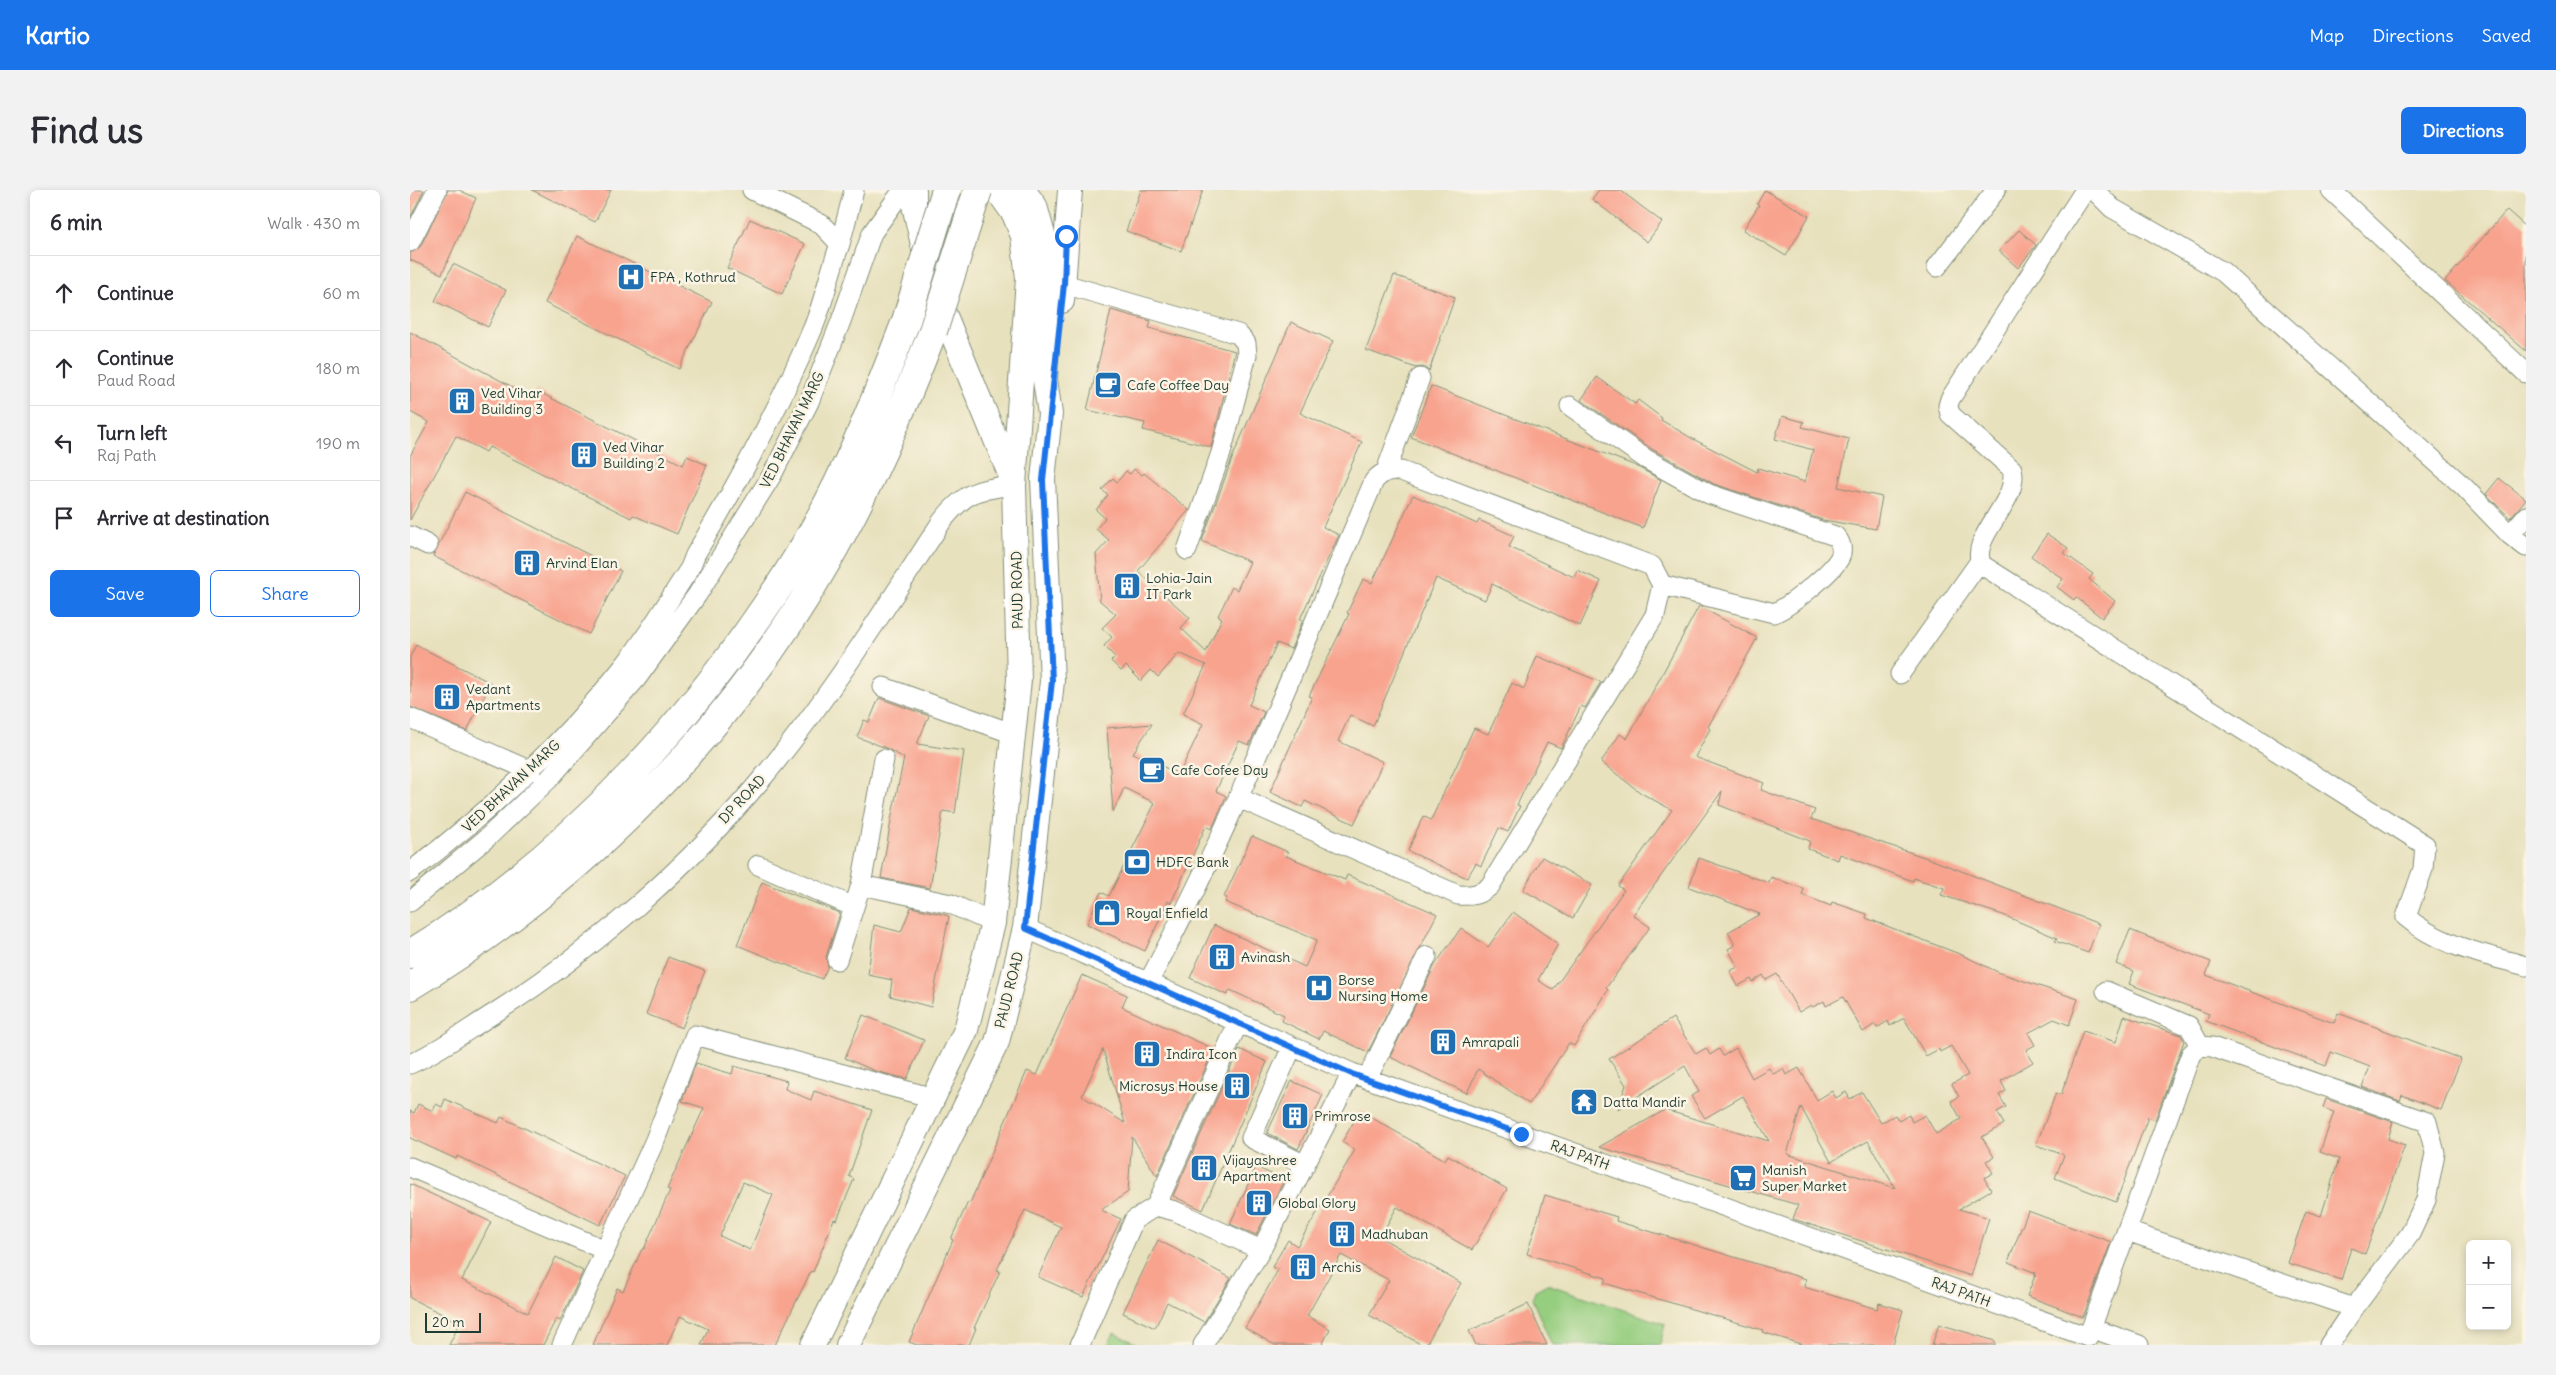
<!DOCTYPE html>
<meta charset="utf-8">
<style>
:root{--surface:#fff;--page:#f2f2f3;--text:#2b2b33;--muted:#7c7c81;--line:#e1e1e2;--accent:#1a73e8}
body{margin:0;font-family:Delius,sans-serif;background:var(--page);color:var(--text)}
.controls{position:absolute;right:15px;bottom:15px;display:grid;overflow:hidden;border-radius:8px;box-shadow:0 2px 8px #0003}
.controls button{width:45px;height:45px;display:grid;place-items:center;padding:0;border:0;border-bottom:1px solid var(--line);background:var(--surface);color:var(--text);font:25px sans-serif}
.scale{position:absolute;left:15px;bottom:12px;width:56px;box-sizing:border-box;padding-left:5px;border:2px solid #1f3d34;border-top:0;font-size:14px;line-height:18px;white-space:nowrap;color:#1f3d34;-webkit-text-stroke:4px #fcf5e5;paint-order:stroke}
.stop{position:absolute;width:15px;height:15px;margin:-11px;border:4px solid #1a73e8;border-radius:50%;background:#fff}
.stop.end{background:#1a73e8;border-color:#fff;box-shadow:0 1px 5px #0008}
.list{margin:0;padding:0;list-style:none}
h2{display:flex;justify-content:space-between;align-items:center;height:65px;margin:0;padding:0 20px;font-size:21px}
h2 small{font-size:16px;font-weight:400;color:var(--muted)}
.list li{display:grid;grid-template-columns:32px 1fr auto;gap:15px;align-items:center;box-sizing:border-box;height:75px;padding:0 20px;border-top:1px solid var(--line)}
.list b{display:block;font-size:19px;white-space:nowrap}
.list p{margin:0;font-size:16px;white-space:nowrap;color:var(--muted)}
.list em{font-size:16px;font-style:normal;color:var(--muted)}
.actions{display:flex;gap:10px;padding:15px 20px}
.actions a{flex:1;padding:11px 0;border:1px solid var(--accent);border-radius:8px;text-align:center;font-size:18px;color:var(--accent)}
.actions .main{background:var(--accent);color:#fff}
.icon{flex:none;width:28px;height:28px;fill:none;stroke:currentColor;stroke-width:2;stroke-linecap:round;stroke-linejoin:round}
.map{position:relative;flex:none;width:2116px;height:1155px;overflow:hidden;border-radius:8px}
header{display:flex;align-items:center;gap:30px;box-sizing:border-box;height:70px;padding:0 25px;background:var(--accent);color:#fff}
header strong{font-size:24px}
nav{display:flex;gap:28px;margin-inline-start:auto;font-size:18px}
.intro{display:flex;align-items:center;justify-content:space-between;box-sizing:border-box;height:120px;padding:0 30px}
h1{margin:0;font-size:35px}
.button{padding:12px 22px;border-radius:8px;background:var(--accent);color:#fff;font-size:18px;font-weight:700}
main{display:flex;gap:30px;padding:0 30px}
aside{flex:1;background:var(--surface);border-radius:8px;box-shadow:0 2px 8px #0003}
.map>svg:first-child{display:block}
.green{fill:#96ce80;stroke:#5a865a}
.building{fill:#f8a38e;fill-rule:evenodd}
.lines{fill:none;stroke-linecap:round;stroke-linejoin:round}
.minor-casing{stroke:#838f79;stroke-width:21}
.major-casing{stroke:#838f79;stroke-width:26}
.highway-casing{stroke:#838f79;stroke-width:30}
.minor{stroke:#fff;stroke-width:19}
.major{stroke:#fff;stroke-width:24}
.highway{stroke:#fff;stroke-width:28}
.highway-bridge-casing{stroke:#838f79;stroke-width:30;stroke-linecap:butt}
.highway-bridge{stroke:#fff;stroke-width:28}
.route{stroke:#1a73e8;stroke-width:6}
.labels{text-anchor:middle;dominant-baseline:central;stroke-width:5;stroke-linejoin:round;paint-order:stroke}
.poi-label{font-size:14px;fill:#1f3d34;stroke:#fcf5e5;text-anchor:start}
.street-label{font-size:14px;fill:#1f3d34;stroke:#fcf5e5}
</style>
<header>
<strong>Kartio</strong>
<nav><a>Map</a><a>Directions</a><a>Saved</a></nav>
</header>
<div class="intro"><h1>Find us</h1><a class="button">Directions</a></div>
<main>
<aside>
<h2>6 min<small>Walk · 430 m</small></h2>
<ul class="list">
<li><svg class="icon" aria-label="ahead" viewBox="0 0 24 24"><path d="M12 20V5M6 11l6-6 6 6"/></svg><div><b>Continue</b></div><em>60 m</em></li>
<li><svg class="icon" aria-label="ahead" viewBox="0 0 24 24"><path d="M12 20V5M6 11l6-6 6 6"/></svg><div><b>Continue</b><p>Paud Road</p></div><em>180 m</em></li>
<li><svg class="icon" aria-label="left" viewBox="0 0 24 24"><path d="M17 20v-9H6M10 6l-5 5 5 5"/></svg><div><b>Turn left</b><p>Raj Path</p></div><em>190 m</em></li>
<li><svg class="icon" aria-label="arrive" viewBox="0 0 24 24"><path d="M6 21V4h12l-3 4 3 4H6"/></svg><div><b>Arrive at destination</b></div></li>
</ul>
<div class="actions"><a class="main">Save</a><a>Share</a></div>
</aside>
<div class="map">
<svg width="2116" height="1155" viewBox="0 0 2116 1155">
<rect width="100%" height="100%" fill="#fcf5e5"/>
<filter id="ink" filterUnits="userSpaceOnUse"><feTurbulence type="fractalNoise" baseFrequency=".02" numOctaves="2"/><feDisplacementMap in="SourceGraphic" scale="10" xChannelSelector="R" yChannelSelector="G"/><feConvolveMatrix kernelMatrix="1 2 1 2 8 2 1 2 1" color-interpolation-filters="sRGB"/></filter>
<filter id="wash" filterUnits="userSpaceOnUse"><feTurbulence type="fractalNoise" baseFrequency=".0096" numOctaves="4" result="noise"/><feDisplacementMap in="SourceGraphic" scale="20" xChannelSelector="R" yChannelSelector="G"/><feGaussianBlur stdDeviation="1.12" result="paint"/><feColorMatrix in="noise" values="0 0 0 0 0 0 0 0 0 0 0 0 0 0 0 0 0 1.4 0 .05"/><feComposite in="paint" operator="in"/></filter>
<g filter="url(#wash)">
<rect width="100%" height="100%" fill="#e7e1be"/>
<!-- green -->
<path class="green" d="M1137,1094L1255,1134L1250,1155H1142L1122,1109L1126,1100Z
M704,1143L729,1155H698Z"/>
<g id="blocks">
<!-- building -->
<path class="building" d="M0,0H14L0,28Z
M38,0H49L66,8L32,84L0,70V63L10,57Z
M122,0H201L185,32Z
M731,0H793L771,61L716,41Z
M1189,0H1210L1252,32L1237,52L1182,9Z
M1355,0L1399,26L1376,66L1333,40L1349,15L1347,14Z
M2097,20L2116,37V161L2035,91Z
M340,29L395,54L372,104L317,78Z
M1609,40L1626,55L1608,78L1589,61Z
M167,46L302,112L269,179L135,113Z
M43,74L96,100L78,137L25,111Z
M984,85L1045,107L1019,181L1013,177L1006,178L956,160Z
M701,120L741,131L739,138L825,161L801,257L733,240L735,233L677,220Z
M881,132L923,151L890,223L952,252L913,337L929,345L890,429L893,430L881,459L867,453L839,515L854,522L839,555L829,551L806,601L816,606L802,639L796,636L761,713L758,711L735,761L677,734L691,702L699,706L745,613L714,598L703,622L697,538L742,534L723,563L769,584L793,534L773,524L796,475L769,463L748,487L741,480L731,491L716,476L711,481L701,471L705,467L694,456L702,447L692,438L706,424L690,411L686,364L699,350L686,339L695,328L686,320L698,305L692,300L703,288L707,292L716,281L720,284L724,279L732,285L734,283L779,320L728,381L780,428L771,438L796,462L812,428L808,426L822,397L827,400L840,372L792,351L823,266Z
M0,142L123,208L127,201L273,275L277,266L297,275L267,344L223,325L221,328L79,257L76,262L46,246L0,330V266L19,232L0,222Z
M1187,187L1225,214L1228,210L1252,228L1251,230L1283,249L1347,282L1348,278L1395,292L1403,260L1365,249L1372,226L1394,232L1392,237L1439,249L1428,297L1472,307L1466,339L1413,330L1304,294L1242,259L1171,210Z
M1021,196L1226,276L1251,290L1233,338L1001,247Z
M2089,288L2116,309L2100,328L2076,304Z
M55,302L211,381L179,444L23,366Z
M1003,305L1067,334L1069,330L1104,346L1099,357L1164,387L1167,380L1191,391L1170,436L1082,394L1075,410L1026,388L963,536L940,525L928,551L973,572L944,634L895,611L892,617L860,602L902,507L899,506L939,424L937,423L953,389L962,393Z
M1637,344L1658,358L1654,363L1683,384L1679,389L1705,411L1692,428L1666,407L1664,410L1647,397L1653,389L1621,366Z
M1289,416L1347,448L1298,537L1300,539L1285,567L1354,593L1351,600L1405,620L1401,629L1520,669L1689,734L1678,763L1645,751L1647,748L1593,725L1531,705L1534,698L1504,688L1503,691L1430,664L1428,670L1398,659L1400,651L1309,615L1312,601L1223,725L1240,737L1196,798L1198,800L1164,856L1159,853L1119,914L1068,879L1057,903L980,867L1025,775L1051,738L1078,757L1103,722L1148,754L1128,790L1143,800L1214,700L1208,696L1262,620L1231,603L1191,572L1210,544L1217,549Z
M6,455L81,493L57,541L0,517V467Z
M1127,466L1191,492L1175,518L1171,516L1151,558L1137,552L1107,615L1110,616L1098,642L1089,638L1071,676L1066,673L1057,688L998,661L1013,626L1021,630L1064,538L1078,544L1102,493L1114,499Z
M469,508L519,526L507,554L554,561L545,623L533,621L520,698L471,688L482,625L494,568L476,558L447,547L454,530L459,532Z
M842,646L878,662L876,666L935,690L937,685L1027,724L958,862L913,841L909,849L872,831L874,825L820,800L817,805L780,788L804,735L895,777L907,750L815,712L817,708L814,707Z
M1132,667L1182,695L1163,728L1113,700Z
M1289,668L1359,693L1361,687L1394,699L1392,705L1421,716L1422,712L1457,724L1456,728L1552,765L1590,783L1668,809L1659,835L1644,829L1618,843L1625,855L1616,860L1623,872L1591,891L1596,901L1589,905L1596,917L1587,922L1594,934L1572,947L1584,967L1576,971L1583,983L1574,988L1581,1000L1549,1019L1579,1028L1561,1086L1383,1029L1388,1015L1189,957L1255,920L1359,951L1333,906L1295,928L1281,906L1289,902L1275,876L1208,919L1216,895L1199,869L1263,828L1286,864L1296,858L1300,865L1309,859L1313,866L1326,858L1342,888L1359,878L1363,884L1373,879L1376,885L1389,878L1407,910L1422,901L1426,908L1436,902L1440,909L1452,902L1471,933L1485,925L1489,931L1499,925L1502,932L1515,925L1526,944L1551,929L1541,911L1549,907L1542,894L1558,885L1541,856L1530,862L1529,859L1516,866L1494,828L1480,836L1478,831L1467,838L1465,834L1453,842L1433,807L1416,816L1414,811L1403,817L1401,815L1389,822L1367,784L1356,790L1353,785L1343,792L1341,789L1328,796L1320,781L1328,777L1318,759L1325,755L1318,742L1350,724L1279,697ZM1391,917L1421,972L1458,951L1485,998L1377,964Z
M352,692L430,723L416,767L418,776L412,789L327,755Z
M501,717L539,726L521,817L480,806L482,790L458,785L464,735L491,742Z
M1720,740L1801,772L1796,785L1924,833L1928,823L2051,869L2031,920L1992,905L1990,911L1952,897L1960,877L1921,862L1916,876L1796,831L1799,824L1719,794L1724,781L1706,774Z
M258,767L295,781L272,838L236,824Z
M672,785L717,805L712,817L804,859L747,986L722,947L718,1002L691,1020L711,1029L673,1107L628,1087L651,1037L615,1020L587,1080L590,1081L564,1138H566L559,1155H507L499,1152L543,1050L541,1049L558,1012L560,1013L617,881L627,885ZM693,859L715,933L672,906Z
M453,825L514,850L497,889L465,881L435,868Z
M1714,826L1771,845L1774,851L1745,930L1738,927L1706,1012L1645,988L1654,965L1626,955L1646,903L1651,905L1673,841L1706,852Z
M829,859L857,872L793,1020L763,1006Z
M286,873L322,884L324,876L377,891L375,899L401,910L404,901L462,920L439,986L444,989L427,1030L424,1029L403,1082L401,1081L365,1155H291L298,1139L270,1126L257,1155H183L207,1098L213,1101L232,1059H234L260,1000L257,999L294,918L272,911ZM333,992L363,1005L340,1060L310,1046Z
M882,891L913,905L888,959L857,943Z
M35,909L88,933L91,927L215,986L190,1035L47,966L46,969L0,948V921L4,923L8,914L23,921L26,914L32,917Z
M1916,909L1983,932L1978,949L1995,955L1955,1064L1941,1058L1931,1090L1878,1073L1896,1021L1911,1026L1929,969L1910,962L1924,922L1913,918Z
M950,921L1035,970L1038,965L1097,999L1062,1060L987,1017L970,1047L1051,1093L1016,1155H1012L959,1125L979,1090L931,1065L897,1126L920,1139L912,1155H865L835,1138L868,1080L862,1077L878,1050L887,1056L945,960L932,952Z
M846,977L874,990L846,1045L820,1034Z
M0,994L81,1032L52,1090L118,1123L146,1067L173,1081L150,1131L146,1129L133,1155H39L50,1133L0,1108Z
M1135,1005L1207,1027L1206,1031L1396,1089L1394,1097L1467,1119L1469,1113L1493,1120L1483,1155H1394L1352,1142L1353,1140L1194,1093L1196,1088L1117,1064Z
M1618,1021L1701,1052L1673,1127L1617,1106L1626,1083L1598,1072Z
M748,1050L821,1088L794,1132L757,1112L745,1138L713,1123Z
M1118,1114L1137,1155H1066L1059,1141Z
M1529,1134L1585,1151V1155H1522Z"/>
</g>
</g>
<g filter="url(#ink)">
<use href="#blocks" fill-opacity="0" stroke="#838f79" stroke-width="1"/>
<g class="lines">
<!-- minor casing -->
<g class="minor-casing">
<path id="minor" d="M1675,0L1540,209L1538,216L1540,224L1602,279C1611,311 1557,348 1572,375L2015,655L2013,679L1996,727C2030,756 2073,764 2116,776
M1684,0L1702,18L1813,82L2053,296L2100,345L2116,357
M1921,0L2116,183
M0,52L27,0
M430,54L444,0
M1527,77L1586,0
M654,94L828,144L836,153L837,165L811,263L777,360
M1160,216L1236,269L1299,304L1425,346C1431,351 1433,360 1430,367C1423,382 1379,417 1364,423L1252,395
M976,281L1010,188
M2100,345L2116,326
M0,346L18,355
M1490,484L1570,371
M473,497L604,544
M0,528L121,581
M348,675L444,717
M0,682C79,622 152,555 214,476C238,446 258,411 280,378L285,365C329,291 370,217 403,138C414,111 420,81 430,54L411,34L342,0
M451,695L541,714L583,733
M0,712L78,647L139,589L227,488L287,405L362,285L399,212L431,131L462,43L493,0
M615,738L942,883L1678,1147L1781,864L1790,856L1802,857L2017,932L2025,963L2016,1010L2000,1044L1944,1118L1919,1155
M427,770L451,695L474,569
M738,793C824,631 892,460 964,291C972,282 979,279 991,281L1242,376L1252,395L1245,425L1080,696C1070,705 1061,706 1048,705L829,608
M1696,801L1779,836L1790,856
M882,857L841,948L895,975
M0,874C29,861 56,841 83,824C181,762 281,675 355,585C421,505 476,417 532,331C557,300 567,300 604,295
M957,889L1017,766
M0,977L195,1060
M746,1016L828,833
M1717,1041L1944,1118
M1681,1138L1729,1155
M152,1155L245,950L285,845L524,908
M670,1155L724,1030L746,1016L765,1021L851,1060
M793,1155L851,1060L942,883"/>
</g>
<!-- major casing -->
<g class="major-casing">
<path id="major" d="M504,0V15L522,94L602,289
M652,111L660,0
M403,1155L556,840L583,733L609,490L604,295L618,88L613,46L604,24L592,7L584,0
M438,1155L587,852L615,738L642,491L633,289L640,224L635,190L639,90L633,45L625,16L613,0"/>
</g>
<!-- highway casing -->
<g class="highway-casing">
<path id="highway" d="M0,764C162,666 294,520 392,360C435,288 466,209 496,131
M0,796C168,695 320,542 417,371C459,298 492,220 523,141"/>
</g>
<!-- minor -->
<use href="#minor" class="minor"/>
<!-- major -->
<use href="#major" class="major"/>
<!-- highway -->
<use href="#highway" class="highway"/>
<!-- highway-bridge casing -->
<g class="highway-bridge-casing">
<path id="highway-bridge" d="M496,131L536,0
M523,141L568,0"/>
</g>
<!-- highway-bridge -->
<use href="#highway-bridge" class="highway-bridge"/>
</g>
</g>
<g class="lines" filter="url(#ink)">
<!-- route -->
<path class="route" d="M656,46L654,94L633,290L642,491L615,738L942,884L1111,944"/>
</g>
<!-- icons -->
<defs>
<g id="hospital-square" transform="scale(1.4375)"><rect x="-9" y="-9" width="18" height="18" rx="4" fill="#1f6fb2" stroke="#fcf5e5"/><path d="M-5-5h3v3.5h4V-5h3V5h-3V1.5h-4V5h-3Z" fill="#fff"/></g>
<g id="cafe-square" transform="scale(1.4375)"><rect x="-9" y="-9" width="18" height="18" rx="4" fill="#1f6fb2" stroke="#fcf5e5"/><path d="M-5.5-4.5H6V0H3Q3 3.5 0 3.5H-2.5Q-5.5 3.5-5.5 0ZM3-3.2v2h1.7v-2ZM-6 4.5H4V6H-6Z" fill="#fff"/></g>
<g id="building-square" transform="scale(1.4375)"><rect x="-9" y="-9" width="18" height="18" rx="4" fill="#1f6fb2" stroke="#fcf5e5"/><path d="M-4-6H4V6H1V3H-1V6H-4ZM-2.5-4.3h1.7v1.8h-1.7ZM.8-4.3h1.7v1.8H.8ZM-2.5-1h1.7V.8h-1.7ZM.8-1h1.7V.8H.8Z" fill="#fff"/></g>
<g id="bank-square" transform="scale(1.4375)"><rect x="-9" y="-9" width="18" height="18" rx="4" fill="#1f6fb2" stroke="#fcf5e5"/><path d="M-6-4H6V4H-6ZM0-2.3a2.3 2.3 0 1 0 0 4.6a2.3 2.3 0 1 0 0-4.6Z" fill="#fff"/></g>
<g id="shop-square" transform="scale(1.4375)"><rect x="-9" y="-9" width="18" height="18" rx="4" fill="#1f6fb2" stroke="#fcf5e5"/><path d="M-5-2.5h2.3a2.7 3.5 0 0 1 5.4 0H5L5.5 6h-11ZM-1.5-2.5h3a1.5 2.3 0 0 0-3 0Z" fill="#fff"/></g>
<g id="temple-square" transform="scale(1.4375)"><rect x="-9" y="-9" width="18" height="18" rx="4" fill="#1f6fb2" stroke="#fcf5e5"/><path d="M0-6L5-2H3V0L6.5 2.5H4V6H1.5V3h-3V6H-4V2.5H-6.5L-3 0V-2H-5Z" fill="#fff"/></g>
<g id="supermarket-square" transform="scale(1.4375)"><rect x="-9" y="-9" width="18" height="18" rx="4" fill="#1f6fb2" stroke="#fcf5e5"/><path d="M-6-5.5h2.5l.6 2H6L4.5 2H-2.5L-4.4-4H-6ZM-1.5 3.2a1.3 1.3 0 1 0 .1 0ZM3 3.2a1.3 1.3 0 1 0 .1 0Z" fill="#fff"/></g>
</defs>
<g fill-rule="evenodd">
<use href="#hospital-square" x="221" y="87"/>
<use href="#cafe-square" x="698" y="195"/>
<use href="#building-square" x="52" y="211"/>
<use href="#building-square" x="174" y="265"/>
<use href="#building-square" x="117" y="373"/>
<use href="#building-square" x="717" y="396"/>
<use href="#building-square" x="37" y="507"/>
<use href="#cafe-square" x="742" y="580"/>
<use href="#bank-square" x="727" y="672"/>
<use href="#shop-square" x="697" y="723"/>
<use href="#building-square" x="812" y="767"/>
<use href="#hospital-square" x="909" y="798"/>
<use href="#building-square" x="1033" y="852"/>
<use href="#building-square" x="737" y="864"/>
<use href="#building-square" x="827" y="896"/>
<use href="#temple-square" x="1174" y="912"/>
<use href="#building-square" x="885" y="926"/>
<use href="#building-square" x="794" y="978"/>
<use href="#supermarket-square" x="1333" y="988"/>
<use href="#building-square" x="849" y="1013"/>
<use href="#building-square" x="932" y="1044"/>
<use href="#building-square" x="893" y="1077"/>
</g>
<g class="labels">
<!-- poi labels -->
<g class="poi-label">
<text x="240" y="87">FPA , Kothrud</text>
<text x="717" y="195">Cafe Coffee Day</text>
<text x="71" y="203">Ved Vihar<tspan x="71" dy="16">Building 3</tspan></text>
<text x="193" y="257">Ved Vihar<tspan x="193" dy="16">Building 2</tspan></text>
<text x="136" y="373">Arvind Elan</text>
<text x="736" y="388">Lohia-Jain<tspan x="736" dy="16">IT Park</tspan></text>
<text x="56" y="499">Vedant<tspan x="56" dy="16">Apartments</tspan></text>
<text x="761" y="580">Cafe Cofee Day</text>
<text x="746" y="672">HDFC Bank</text>
<text x="716" y="723">Royal Enfield</text>
<text x="831" y="767">Avinash</text>
<text x="928" y="790">Borse<tspan x="928" dy="16">Nursing Home</tspan></text>
<text x="1052" y="852">Amrapali</text>
<text x="756" y="864">Indira Icon</text>
<text x="808" y="896" text-anchor="end">Microsys House</text>
<text x="1193" y="912">Datta Mandir</text>
<text x="904" y="926">Primrose</text>
<text x="813" y="970">Vijayashree<tspan x="813" dy="16">Apartment</tspan></text>
<text x="1352" y="980">Manish<tspan x="1352" dy="16">Super Market</tspan></text>
<text x="868" y="1013">Global Glory</text>
<text x="951" y="1044">Madhuban</text>
<text x="912" y="1077">Archis</text>
</g>
<!-- street labels -->
<g class="street-label">
<text transform="translate(382 240) rotate(-64)">VED BHAVAN MARG</text>
<text transform="translate(607 400) rotate(-91)">PAUD ROAD</text>
<text transform="translate(101 596) rotate(-43)">VED BHAVAN MARG</text>
<text transform="translate(332 609) rotate(-47)">DP ROAD</text>
<text transform="translate(599 800) rotate(-76)">PAUD ROAD</text>
<text transform="translate(1170 965) rotate(20)">RAJ PATH</text>
<text transform="translate(1551 1102) rotate(20)">RAJ PATH</text>
</g>
</g>
</svg>
<div class="controls">
<button>+</button>
<button>−</button>
</div>
<div class="scale">20 m</div>
<div class="stop" style="left:656px;top:46px"></div>
<div class="stop end" style="left:1111px;top:944px"></div>
</div>
</main>
